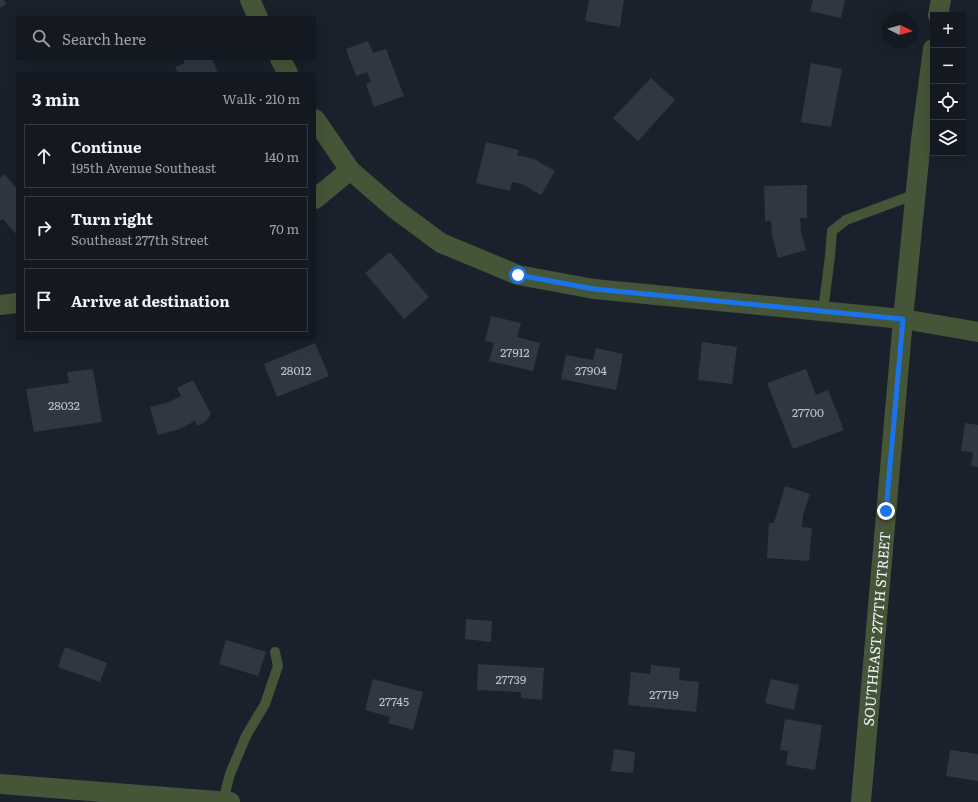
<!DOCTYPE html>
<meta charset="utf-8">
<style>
:root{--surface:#141921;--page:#1d222a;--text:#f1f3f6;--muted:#9da0a5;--line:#33383f}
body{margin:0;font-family:Literata,serif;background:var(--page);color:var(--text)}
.controls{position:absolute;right:12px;top:12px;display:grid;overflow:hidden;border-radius:0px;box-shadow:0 4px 16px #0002}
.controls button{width:36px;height:36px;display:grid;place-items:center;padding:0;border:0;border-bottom:1px solid var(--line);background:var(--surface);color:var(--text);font:20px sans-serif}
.compass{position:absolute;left:882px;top:12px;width:36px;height:36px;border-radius:50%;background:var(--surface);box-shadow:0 4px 16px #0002;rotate:95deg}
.stop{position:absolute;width:12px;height:12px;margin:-9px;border:3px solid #1a73e8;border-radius:50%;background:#fff}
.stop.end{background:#1a73e8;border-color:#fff;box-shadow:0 1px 4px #0008}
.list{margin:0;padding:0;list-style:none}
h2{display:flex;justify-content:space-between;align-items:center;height:52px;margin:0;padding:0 16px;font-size:17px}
h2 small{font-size:13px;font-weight:400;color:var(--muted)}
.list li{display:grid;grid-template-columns:26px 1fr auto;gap:12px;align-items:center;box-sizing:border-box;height:64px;margin:0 8px 8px;padding:0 8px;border:1px solid var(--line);border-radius:0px}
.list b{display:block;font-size:15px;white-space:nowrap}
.list p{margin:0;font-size:13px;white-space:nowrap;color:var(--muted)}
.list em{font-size:13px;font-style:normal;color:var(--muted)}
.icon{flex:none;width:22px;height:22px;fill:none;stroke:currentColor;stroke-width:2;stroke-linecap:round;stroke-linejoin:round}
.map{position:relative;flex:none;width:978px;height:802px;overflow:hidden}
.search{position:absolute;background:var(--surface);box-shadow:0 4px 16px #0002;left:16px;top:16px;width:300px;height:44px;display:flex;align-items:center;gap:10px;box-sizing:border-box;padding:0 14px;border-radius:0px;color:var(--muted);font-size:15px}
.panel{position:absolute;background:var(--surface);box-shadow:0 4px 16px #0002;left:16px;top:72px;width:300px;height:268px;border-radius:0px}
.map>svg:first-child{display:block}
.building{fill:#303743}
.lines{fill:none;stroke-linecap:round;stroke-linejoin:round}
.service{stroke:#455538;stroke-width:10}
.minor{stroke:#455538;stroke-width:20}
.route{stroke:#1a73e8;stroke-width:5}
.labels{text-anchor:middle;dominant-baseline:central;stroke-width:3;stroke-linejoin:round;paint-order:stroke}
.number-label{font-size:12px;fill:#bdc2cc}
.street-label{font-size:14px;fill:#ecf1f9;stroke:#1a212c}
</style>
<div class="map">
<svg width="978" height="802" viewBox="0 0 978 802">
<rect width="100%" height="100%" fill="#1a212c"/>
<!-- building -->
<path class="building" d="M0,0H4L6,4L0,8Z
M589,0H624L620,27L585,21Z
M813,0H845L841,18L810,11Z
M368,41L373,53L386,49L404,96L374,107L366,84L371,82L367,72L356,76L346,49Z
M183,59H212L218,73H178L175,67L185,63Z
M811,63L842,69L831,127L801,122Z
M651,78L675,100L638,141L613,118Z
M486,142L519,150L517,155L534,159L555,171L541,195L522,184L512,182L510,191L476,183Z
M4,174L17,189V235L3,219L0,221V178Z
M807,185V218H800L801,231L806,250L778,258L772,236L771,221H765L764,186Z
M390,252L429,297L404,319L365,273Z
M491,316L521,323L517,337L540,343L533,371L489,361L494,343L485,341Z
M702,342L737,347L732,384L698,380Z
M315,343L329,376L277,397L264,364Z
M596,348L623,354L616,390L561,379L566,355L593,360Z
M93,369L102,422L34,432L26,389L69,383L67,372Z
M806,369L816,395L828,390L844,430L793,449L767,383Z
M193,380L211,414L206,421L198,426L195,421L180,429L158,435L150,407L169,402L181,396L177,388Z
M965,423L978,425V467L971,466L973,452L961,451Z
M785,486L810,494L803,515L802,527L812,528L809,561L767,558L769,523H774Z
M466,619L492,621L491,642L465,639Z
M226,640L266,652L258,676L219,664Z
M65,647L107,663L100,682L58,667Z
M478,664L544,668L542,700L521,698V692L477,690Z
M651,665L680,668L679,680L699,682L696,712L628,705L631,672L650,674Z
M373,679L423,692L413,730L388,723L390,717L365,710Z
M771,679L799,685L794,710L765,703Z
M785,719L822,725L815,770L786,765L788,751L780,750Z
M614,749L635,752L633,773L611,771Z
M950,750L978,754V781L946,776Z"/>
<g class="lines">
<!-- service -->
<path class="service" d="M823,311L830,256L832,231L846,220L916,194
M223,801L230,774L246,736L265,704L278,666L275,652"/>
<!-- minor -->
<g class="minor">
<path d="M250,0L258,17"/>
<path d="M938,15L941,0"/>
<path d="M280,59L288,73"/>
<path d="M315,119L350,170L395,209L441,243L518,275L594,289L903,319L978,332"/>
<path d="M315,199L350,170"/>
<path d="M0,305L17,303"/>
<path d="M0,784L230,802"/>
<path id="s1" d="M861,802L903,319L921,140L933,49"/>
</g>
</g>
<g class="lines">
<!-- route -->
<path class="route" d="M518,275L594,289L903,319L886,511"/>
</g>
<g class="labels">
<!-- number labels -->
<g class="number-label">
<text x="515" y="352">27912</text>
<text x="296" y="370">28012</text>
<text x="591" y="370">27904</text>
<text x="64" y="405">28032</text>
<text x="808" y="412">27700</text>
<text x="511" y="679">27739</text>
<text x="664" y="694">27719</text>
<text x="394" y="701">27745</text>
</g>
<!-- street labels -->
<g class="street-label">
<text stroke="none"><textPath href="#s1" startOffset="174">SOUTHEAST 277TH STREET</textPath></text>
</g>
</g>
</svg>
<div class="controls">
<button>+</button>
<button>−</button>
<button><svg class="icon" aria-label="locate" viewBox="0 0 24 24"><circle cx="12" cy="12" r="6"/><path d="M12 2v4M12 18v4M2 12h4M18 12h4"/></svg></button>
<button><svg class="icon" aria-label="layers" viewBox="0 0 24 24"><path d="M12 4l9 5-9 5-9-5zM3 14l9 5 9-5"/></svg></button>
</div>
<svg class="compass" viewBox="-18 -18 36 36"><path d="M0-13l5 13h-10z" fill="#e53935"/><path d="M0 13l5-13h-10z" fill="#9da0a5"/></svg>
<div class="stop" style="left:518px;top:275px"></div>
<div class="stop end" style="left:886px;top:511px"></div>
<div class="search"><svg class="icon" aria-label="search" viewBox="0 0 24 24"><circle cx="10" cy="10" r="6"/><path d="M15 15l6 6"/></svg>Search here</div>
<section class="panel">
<h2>3 min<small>Walk · 210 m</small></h2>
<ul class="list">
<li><svg class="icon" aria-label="ahead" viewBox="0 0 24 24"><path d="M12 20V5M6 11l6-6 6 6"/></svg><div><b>Continue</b><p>195th Avenue Southeast</p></div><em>140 m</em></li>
<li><svg class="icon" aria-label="right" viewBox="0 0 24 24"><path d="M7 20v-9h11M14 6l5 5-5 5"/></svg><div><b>Turn right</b><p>Southeast 277th Street</p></div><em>70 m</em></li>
<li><svg class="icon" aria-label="arrive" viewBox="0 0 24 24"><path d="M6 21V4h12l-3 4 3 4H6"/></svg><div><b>Arrive at destination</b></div></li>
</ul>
</section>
</div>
